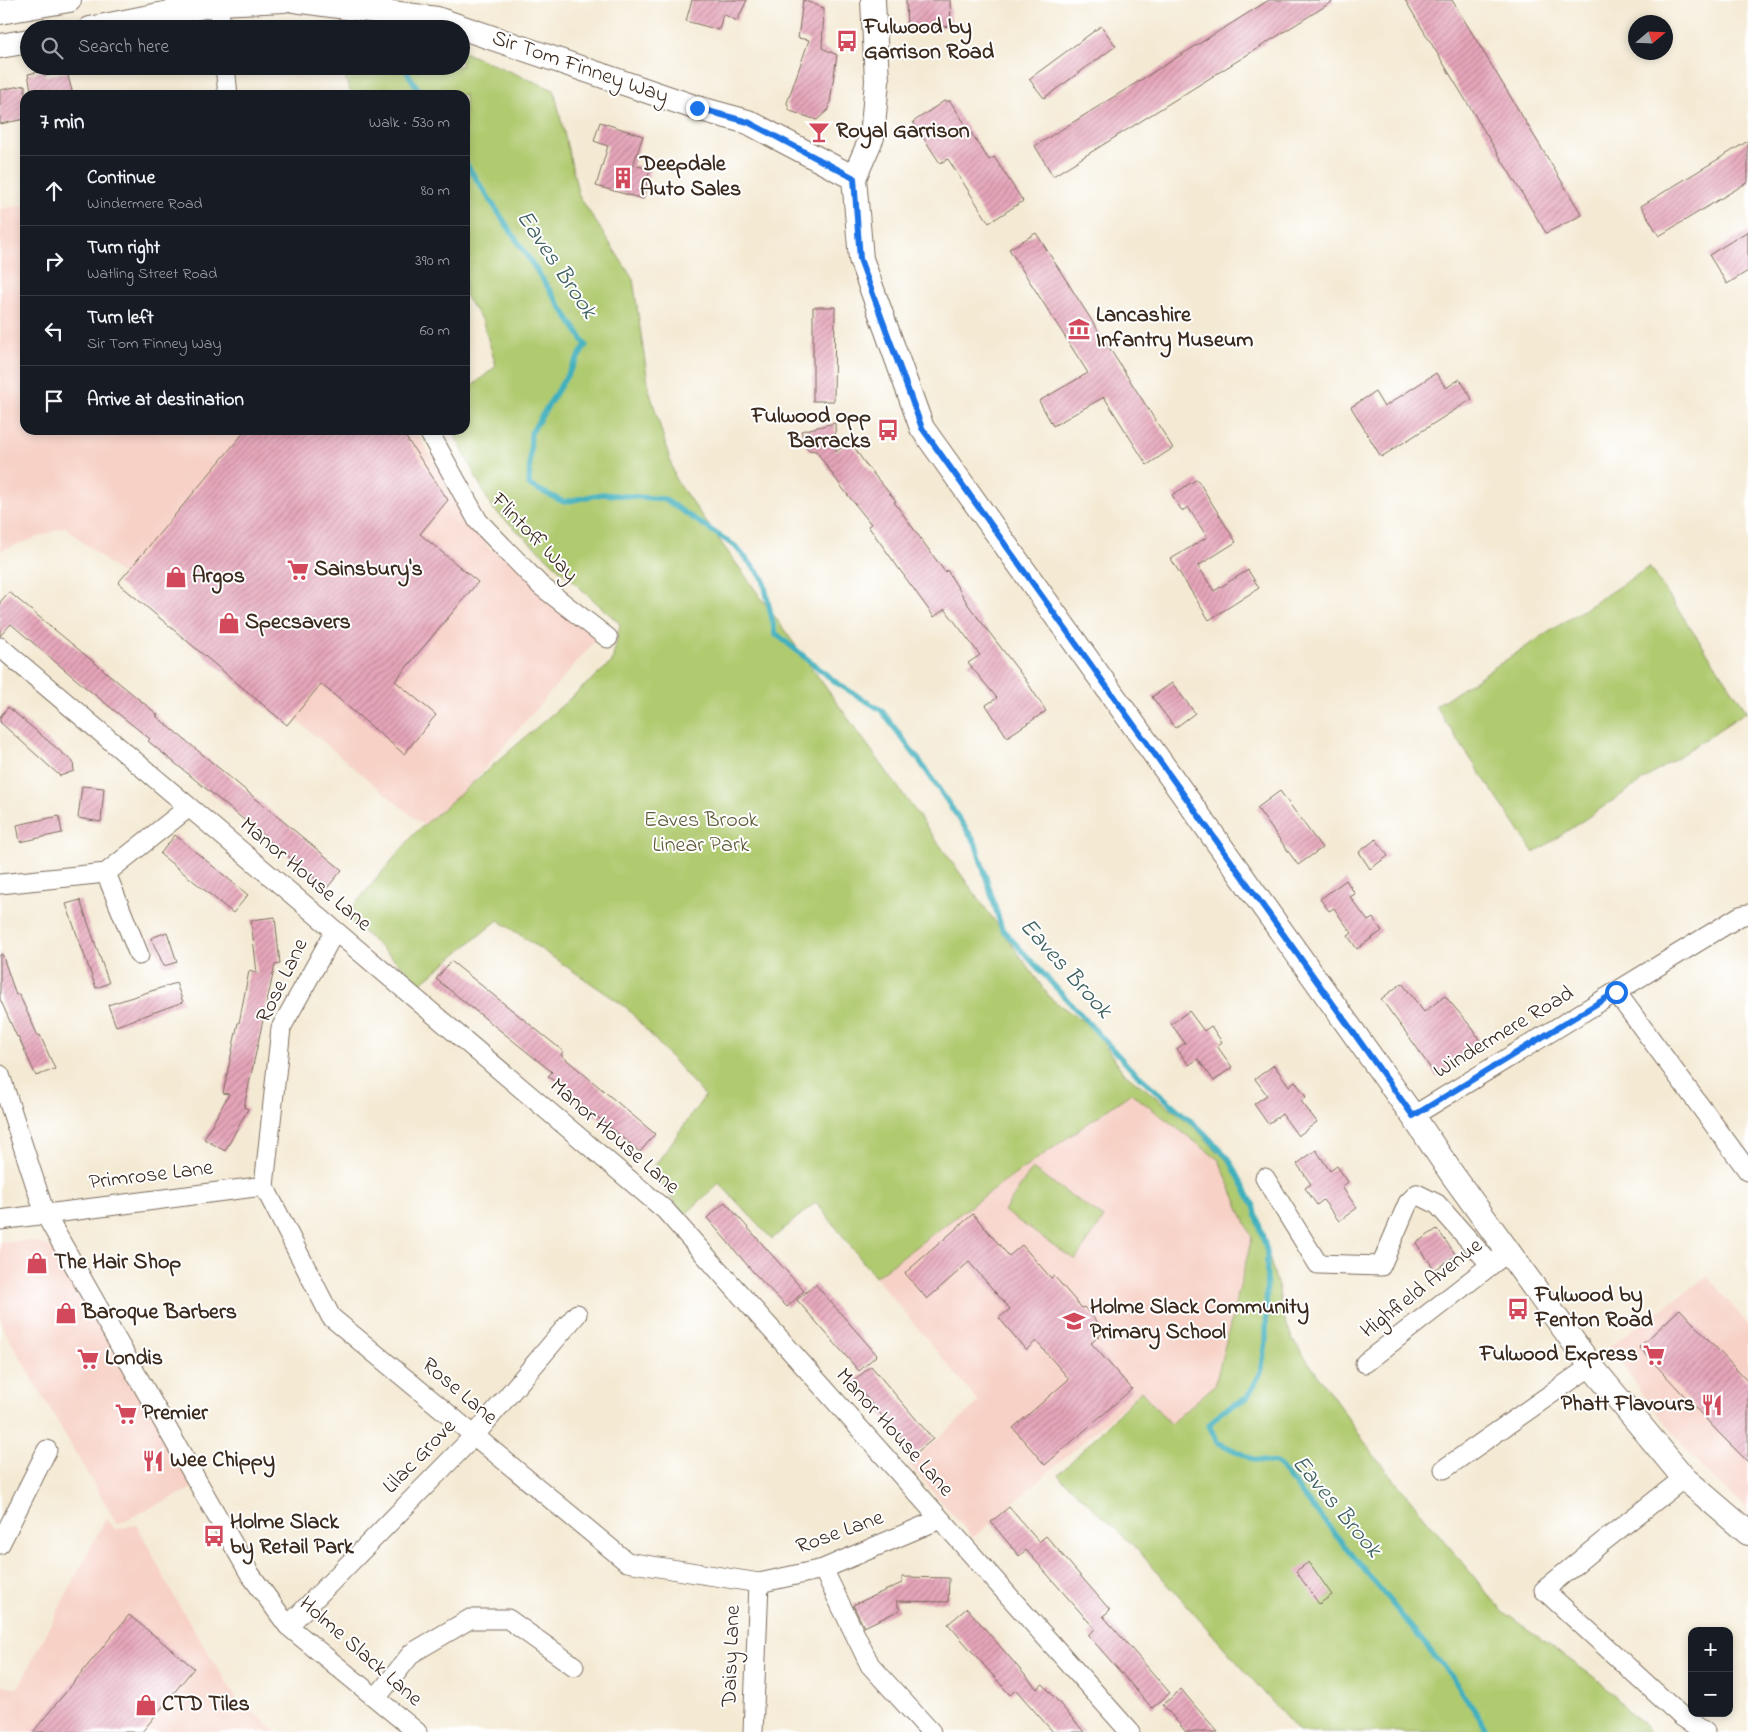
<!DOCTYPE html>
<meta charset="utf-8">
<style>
:root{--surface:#171b24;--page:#20242c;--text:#f1f3f6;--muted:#9ea1a6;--line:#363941}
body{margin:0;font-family:"Indie Flower",sans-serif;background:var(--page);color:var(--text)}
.controls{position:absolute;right:15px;bottom:15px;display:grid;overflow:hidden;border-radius:10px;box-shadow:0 2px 8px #0003}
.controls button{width:45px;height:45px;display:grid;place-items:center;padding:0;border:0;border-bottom:1px solid var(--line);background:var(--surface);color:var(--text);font:25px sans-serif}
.compass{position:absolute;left:1628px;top:15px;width:45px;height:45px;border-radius:50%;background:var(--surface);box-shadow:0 2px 8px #0003;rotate:71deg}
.stop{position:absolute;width:15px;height:15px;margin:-11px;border:4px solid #1a73e8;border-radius:50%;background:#fff}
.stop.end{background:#1a73e8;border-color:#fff;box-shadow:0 1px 5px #0008}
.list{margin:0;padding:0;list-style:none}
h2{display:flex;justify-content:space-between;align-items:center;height:65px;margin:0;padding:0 20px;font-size:21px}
h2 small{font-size:16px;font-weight:400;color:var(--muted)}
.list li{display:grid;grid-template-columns:32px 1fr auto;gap:15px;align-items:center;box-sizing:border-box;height:70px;padding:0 20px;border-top:1px solid var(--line)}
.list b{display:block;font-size:19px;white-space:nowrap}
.list p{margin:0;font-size:16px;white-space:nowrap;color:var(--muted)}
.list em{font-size:16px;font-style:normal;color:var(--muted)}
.icon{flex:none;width:28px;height:28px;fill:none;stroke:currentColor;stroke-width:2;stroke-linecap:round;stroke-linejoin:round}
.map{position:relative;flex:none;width:1748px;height:1732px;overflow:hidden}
.search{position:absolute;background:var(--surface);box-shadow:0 2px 8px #0003;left:20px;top:20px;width:450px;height:55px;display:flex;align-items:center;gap:12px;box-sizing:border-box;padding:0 18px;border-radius:28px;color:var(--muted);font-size:19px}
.panel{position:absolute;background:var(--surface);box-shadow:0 2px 8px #0003;left:20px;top:90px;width:450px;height:345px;border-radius:15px}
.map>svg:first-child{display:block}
.built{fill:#f7d1c6}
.park{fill:#b0ca70;stroke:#767a47}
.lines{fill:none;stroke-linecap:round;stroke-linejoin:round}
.stream{stroke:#41b0bd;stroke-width:5.5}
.building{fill:url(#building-hatch)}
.minor-casing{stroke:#7c6d5e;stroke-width:21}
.major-casing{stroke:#7c6d5e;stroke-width:26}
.minor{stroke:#fff;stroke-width:19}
.major{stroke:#fff;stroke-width:24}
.route{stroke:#1a73e8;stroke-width:6}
.labels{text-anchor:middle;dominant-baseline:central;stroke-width:4;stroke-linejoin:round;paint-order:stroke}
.poi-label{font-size:22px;font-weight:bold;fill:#3b2a1e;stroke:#fff;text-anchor:start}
.street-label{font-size:22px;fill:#3b2a1e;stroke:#fff}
.park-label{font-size:22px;fill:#5e5a37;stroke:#fff}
.water-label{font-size:24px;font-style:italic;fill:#3d605e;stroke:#fff}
</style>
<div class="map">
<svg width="1748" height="1732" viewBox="0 0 1748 1732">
<defs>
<pattern id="building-hatch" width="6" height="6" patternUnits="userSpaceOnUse" patternTransform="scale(1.25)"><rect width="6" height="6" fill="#e6a5ba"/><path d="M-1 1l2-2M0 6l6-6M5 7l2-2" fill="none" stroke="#bc8797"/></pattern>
</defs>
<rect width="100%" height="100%" fill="#fff"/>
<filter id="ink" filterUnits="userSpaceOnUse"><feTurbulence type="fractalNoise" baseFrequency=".02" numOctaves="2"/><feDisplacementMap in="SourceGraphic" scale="10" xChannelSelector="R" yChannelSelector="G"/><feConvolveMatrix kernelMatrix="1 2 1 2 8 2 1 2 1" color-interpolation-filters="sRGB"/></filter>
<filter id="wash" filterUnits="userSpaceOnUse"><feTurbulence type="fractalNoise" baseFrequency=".0096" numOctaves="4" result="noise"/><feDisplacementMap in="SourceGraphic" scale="20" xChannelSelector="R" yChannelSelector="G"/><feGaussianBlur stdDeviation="1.12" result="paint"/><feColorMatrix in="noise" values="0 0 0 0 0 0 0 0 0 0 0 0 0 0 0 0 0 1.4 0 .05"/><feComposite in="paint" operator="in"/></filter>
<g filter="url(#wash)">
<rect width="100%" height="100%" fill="#f4ead4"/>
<!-- built -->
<path class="built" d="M25,205V430H415L488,547L608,626L430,831L65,527L0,551V209Z
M1131,1093L1213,1152L1219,1160L1248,1224L1252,1238V1246L1215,1385L1170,1424L1141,1391L973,1538L909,1464L979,1402L875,1277L973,1204Z
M30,1241L61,1250L195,1487L117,1524L3,1328L0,1312V1242Z
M1708,1276L1748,1325V1510L1704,1471L1640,1391L1610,1346Z
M106,1518L115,1529L137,1525L177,1602L237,1699L278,1732H0V1685L18,1688Z"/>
<!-- park -->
<path class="park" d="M461,51L554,90L579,196L633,279L649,389L676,480L1051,999L1093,1028L1123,1072L1189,1122L1232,1166L1254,1206L1279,1290L1282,1313L1293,1340L1373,1454L1502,1611L1602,1683L1649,1732H1299L1134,1546L1058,1475L1141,1391L1170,1424L1215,1385L1252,1238L1219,1160L1131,1093L973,1204L875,1277L816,1202L772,1239L719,1183L685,1215L651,1171L705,1096L626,1007L498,920L421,983L345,916L415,833L612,662L620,624L492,508L452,430H465V392L496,366L483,322L465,296V95H352L340,66H461Z
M1649,567L1747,711L1534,853L1435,706Z
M1032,1169L1104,1218L1075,1260L1004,1211Z"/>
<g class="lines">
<!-- stream -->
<path class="stream" d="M377,27L379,29
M403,66L422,95
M465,162L586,345L531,433L529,485L564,502L602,494L664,499L735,546L763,578L775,633L838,684L881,710L921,763L975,842L1002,929L1130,1068L1200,1129L1229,1159L1254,1206L1267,1252L1266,1342L1261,1372L1247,1398L1222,1411L1209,1425L1217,1442L1254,1460L1277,1463L1452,1677L1489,1732"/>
</g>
<g id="blocks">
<!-- building -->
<path class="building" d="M692,0H747L737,21L723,14L719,30L686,21Z
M803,0L824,8L822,48L837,55L829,109L817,120L790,111L787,103L809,40L798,38Z
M906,0H950L951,26L907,30Z
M1269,0H1335L1053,176L1035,146Z
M1405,0H1452L1582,215L1546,233Z
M1101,26L1116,46L1044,98L1029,79Z
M44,71L45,76L67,72L73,95H32L28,74Z
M25,85V119L0,124V90Z
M944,101H950L989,160L994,157L1023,201L989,223L948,159L940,163L913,122Z
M600,122L643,136L633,165L650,169L643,199L596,186L608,146L594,141Z
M1748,141V182L1659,236L1641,206Z
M1748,231V271L1727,284L1709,255Z
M1036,233L1173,448L1147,465L1104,397L1053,426L1039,401L1088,373L1009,249Z
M813,307H835L834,401H813Z
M1436,373L1446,388L1460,379L1472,399L1381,457L1351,407L1375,392L1384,407Z
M835,423L836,452L850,441L866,465L896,501L894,502L945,572L947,570L969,606L1025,679L1046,711L1007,737L986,705L997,698L968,663L980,655L945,609L934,617L868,526L871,524L843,489L816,451L808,450L801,431Z
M246,430H401L448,500L420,534L478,582L395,681L436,715L404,754L321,684L287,725L118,583Z
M1197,479L1236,542L1198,566L1214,591L1248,570L1259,588L1209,620L1171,559L1207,537L1188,507L1182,511L1172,495Z
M9,592L158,715L156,716L342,870L327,888L148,741L150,739L85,687L11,624L0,636V602Z
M1172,683L1195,713L1175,728L1152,697Z
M8,707L73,762L74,771L60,776L0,722V717Z
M82,786L104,788L101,822L78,818Z
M1280,791L1322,848L1298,865L1257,808Z
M59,816L62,833L20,842L17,825Z
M175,835L248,895L233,913L160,854Z
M1376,839L1388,856L1370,869L1359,852Z
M1346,880L1355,894L1350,897L1368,921L1373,918L1382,931L1357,949L1348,936L1352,933L1342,920L1334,908L1329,911L1320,899Z
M80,900L109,983L96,988L66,904Z
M275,917L280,964L275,965L251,1075L244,1107L248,1109L225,1151L204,1139L229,1094L223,1093L238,1023H239L249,971L257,973L251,920Z
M167,932L177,962L164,966L151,938Z
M2,954L16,995L19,994L38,1036L40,1035L55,1069L36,1076L18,1036L17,1037L0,999V955Z
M451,961L563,1051L561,1055L655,1134L640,1152L548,1076L552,1072L436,979Z
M176,983L183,1002L116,1026L108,1005Z
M1402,983L1424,1012L1445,996L1473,1029L1481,1043L1456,1059L1458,1062L1436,1077L1415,1045L1381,999Z
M1189,1011L1204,1031L1211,1026L1222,1042L1217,1046L1232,1067L1214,1081L1198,1059L1189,1065L1177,1049L1185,1043L1171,1024Z
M1274,1065L1289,1086L1295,1081L1306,1097L1301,1101L1317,1122L1298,1136L1282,1114L1268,1124L1254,1104L1267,1095L1255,1079Z
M1316,1150L1330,1171L1337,1166L1348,1182L1342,1187L1357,1208L1339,1221L1323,1200L1317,1205L1305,1188L1311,1184L1297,1164Z
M725,1202L804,1291L787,1307L754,1273L707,1218Z
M973,1214L1009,1256L1022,1245L1051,1278L1054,1276L1082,1308L1084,1307L1105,1331L1091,1343L1132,1389L1045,1465L1013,1428L1069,1379L1036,1341L1026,1350L999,1318L1010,1309L969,1262L927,1299L905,1273Z
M1437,1229L1456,1255L1435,1270L1416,1243Z
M815,1284L877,1355L859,1371L797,1300Z
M1680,1309L1748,1382V1462L1717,1431L1639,1347Z
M871,1366L933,1439L915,1454L853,1382Z
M1009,1507L1039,1542L1046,1536L1110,1610L1103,1616L1170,1693L1152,1708L1088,1635L1095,1629L1026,1550L1019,1556L991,1522Z
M1309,1562L1332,1595L1319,1604L1296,1571Z
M902,1577L949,1578L948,1602L896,1601L900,1610L864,1627L853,1605L902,1583Z
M967,1608L1037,1689L1043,1684L1084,1732H1053L1016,1690L1010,1695L948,1624Z
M129,1615L194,1668L142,1732H33Z
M1181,1689L1195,1706L1218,1732H1186L1163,1705Z"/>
</g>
</g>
<g filter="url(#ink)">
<use href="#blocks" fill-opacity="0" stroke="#7c6d5e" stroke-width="1"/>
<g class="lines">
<!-- minor casing -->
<g class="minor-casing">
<path id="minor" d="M218,0L221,29
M225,66L228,95
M428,430L478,521L541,586L608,638
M0,647L665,1210L1130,1732
M106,873L139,955
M0,884L106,873L189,807
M335,931L281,1028L264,1186L331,1317L627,1562L759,1583L823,1569L940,1519
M1616,992L1748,1171
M0,1075L45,1214L250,1574L288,1626L417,1732
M1413,1116L1740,916L1748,914
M1265,1178L1318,1264L1381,1266L1408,1203L1417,1194L1437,1204L1491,1265
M0,1220L264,1186
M1365,1363L1500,1258
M1444,1469L1591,1366
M1684,1478L1600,1544L1544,1590L1681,1716L1705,1732
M0,1544L47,1450
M823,1569L870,1665L931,1732
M288,1626L474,1436L577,1314
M376,1698L412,1653L470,1619H508L574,1666
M753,1732L759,1583"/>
</g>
<!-- major casing -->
<g class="major-casing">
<path id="major" d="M294,0L437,19L697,108L748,122L854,178
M873,0L877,81L872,137L854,178L861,259L922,428L1413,1116L1452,1174L1591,1366L1684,1478L1748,1533
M0,12L69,0
M90,29L219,3L284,0
M0,46L29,41"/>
</g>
<!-- minor -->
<use href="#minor" class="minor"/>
<!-- major -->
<use href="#major" class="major"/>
</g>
</g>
<g class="lines" filter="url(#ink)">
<!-- route -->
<path class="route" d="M697,108L748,122L854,178L860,259L922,428L1413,1116L1616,992"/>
</g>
<!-- icons -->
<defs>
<g id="bus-bare" transform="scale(1.725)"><path d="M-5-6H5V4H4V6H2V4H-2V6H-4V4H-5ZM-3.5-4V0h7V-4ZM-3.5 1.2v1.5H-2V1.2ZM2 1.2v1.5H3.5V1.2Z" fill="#d1495b" stroke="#fff" stroke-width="2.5" paint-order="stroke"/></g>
<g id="bar-bare" transform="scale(1.725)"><path d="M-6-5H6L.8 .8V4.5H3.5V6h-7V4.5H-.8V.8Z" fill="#d1495b" stroke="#fff" stroke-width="2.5" paint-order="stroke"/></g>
<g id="building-bare" transform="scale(1.725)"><path d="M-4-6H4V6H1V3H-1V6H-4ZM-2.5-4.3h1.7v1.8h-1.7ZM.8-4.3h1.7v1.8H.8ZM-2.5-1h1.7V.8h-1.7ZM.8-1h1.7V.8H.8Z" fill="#d1495b" stroke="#fff" stroke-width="2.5" paint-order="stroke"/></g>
<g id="museum-bare" transform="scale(1.725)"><path d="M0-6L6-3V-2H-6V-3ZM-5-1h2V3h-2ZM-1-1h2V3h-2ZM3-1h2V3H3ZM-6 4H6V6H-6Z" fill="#d1495b" stroke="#fff" stroke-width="2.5" paint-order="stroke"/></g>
<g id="supermarket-bare" transform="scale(1.725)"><path d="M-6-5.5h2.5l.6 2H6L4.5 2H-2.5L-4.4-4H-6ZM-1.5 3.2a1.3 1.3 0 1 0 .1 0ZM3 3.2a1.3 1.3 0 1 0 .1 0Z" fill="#d1495b" stroke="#fff" stroke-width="2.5" paint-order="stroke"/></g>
<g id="shop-bare" transform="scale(1.725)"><path d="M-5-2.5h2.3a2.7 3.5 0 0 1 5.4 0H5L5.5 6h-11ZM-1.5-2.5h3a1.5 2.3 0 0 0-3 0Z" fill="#d1495b" stroke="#fff" stroke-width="2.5" paint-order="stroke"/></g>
<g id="school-bare" transform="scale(1.725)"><path d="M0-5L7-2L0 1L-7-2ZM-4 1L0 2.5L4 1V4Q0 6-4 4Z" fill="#d1495b" stroke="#fff" stroke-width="2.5" paint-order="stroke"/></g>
<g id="restaurant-bare" transform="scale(1.725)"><path d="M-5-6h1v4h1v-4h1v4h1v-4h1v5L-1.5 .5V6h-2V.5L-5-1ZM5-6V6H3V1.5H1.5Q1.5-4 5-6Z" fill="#d1495b" stroke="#fff" stroke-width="2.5" paint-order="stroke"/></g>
</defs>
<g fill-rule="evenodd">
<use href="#bus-bare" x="847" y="41"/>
<use href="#bar-bare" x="819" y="132"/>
<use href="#building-bare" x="623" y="178"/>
<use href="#museum-bare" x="1079" y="329"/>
<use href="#bus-bare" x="888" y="430"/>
<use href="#supermarket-bare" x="298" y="570"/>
<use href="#shop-bare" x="176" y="577"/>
<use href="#shop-bare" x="229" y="623"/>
<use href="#shop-bare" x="37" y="1263"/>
<use href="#bus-bare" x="1518" y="1309"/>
<use href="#shop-bare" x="66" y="1313"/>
<use href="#school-bare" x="1074" y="1321"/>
<use href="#supermarket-bare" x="1654" y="1355"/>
<use href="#supermarket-bare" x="88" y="1359"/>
<use href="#restaurant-bare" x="1712" y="1405"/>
<use href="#supermarket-bare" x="126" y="1414"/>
<use href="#restaurant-bare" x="153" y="1461"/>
<use href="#bus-bare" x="214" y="1536"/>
<use href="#shop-bare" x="146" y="1705"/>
</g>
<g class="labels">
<!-- poi labels -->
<g class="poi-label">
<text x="864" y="28">Fulwood by<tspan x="864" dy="25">Garrison Road</tspan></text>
<text x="836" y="132">Royal Garrison</text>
<text x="640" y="165">Deepdale<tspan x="640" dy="25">Auto Sales</tspan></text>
<text x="1096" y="316">Lancashire<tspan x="1096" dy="25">Infantry Museum</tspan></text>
<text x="871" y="417" text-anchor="end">Fulwood opp<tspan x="871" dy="25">Barracks</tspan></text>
<text x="314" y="570">Sainsbury's</text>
<text x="192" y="577">Argos</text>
<text x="245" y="623">Specsavers</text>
<text x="54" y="1263">The Hair Shop</text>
<text x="1535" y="1296">Fulwood by<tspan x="1535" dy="25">Fenton Road</tspan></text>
<text x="1090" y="1308">Holme Slack Community<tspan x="1090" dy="25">Primary School</tspan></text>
<text x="82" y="1313">Baroque Barbers</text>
<text x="1638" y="1355" text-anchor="end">Fulwood Express</text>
<text x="105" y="1359">Londis</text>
<text x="1695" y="1405" text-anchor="end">Phatt Flavours</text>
<text x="142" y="1414">Premier</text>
<text x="170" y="1461">Wee Chippy</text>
<text x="230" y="1523">Holme Slack<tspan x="230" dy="25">by Retail Park</tspan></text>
<text x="162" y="1705">CTD Tiles</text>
</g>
<!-- street labels -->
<g class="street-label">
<text transform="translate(580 68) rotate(19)">Sir Tom Finney Way</text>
<text transform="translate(534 538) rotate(46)">Flintoff Way</text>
<text transform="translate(305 875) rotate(40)">Manor House Lane</text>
<text transform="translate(283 981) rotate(-64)">Rose Lane</text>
<text transform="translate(1504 1033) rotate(-31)">Windermere Road</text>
<text transform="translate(614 1137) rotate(41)">Manor House Lane</text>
<text transform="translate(151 1176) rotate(-7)">Primrose Lane</text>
<text transform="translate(1422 1289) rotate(-38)">Highfield Avenue</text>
<text transform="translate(459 1392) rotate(40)">Rose Lane</text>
<text transform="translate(894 1433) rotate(48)">Manor House Lane</text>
<text transform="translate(420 1457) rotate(-46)">Lilac Grove</text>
<text transform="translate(840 1533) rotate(-20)">Rose Lane</text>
<text transform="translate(360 1652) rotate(41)">Holme Slack Lane</text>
<text transform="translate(732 1656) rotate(-88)">Daisy Lane</text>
</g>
<!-- park labels -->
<g class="park-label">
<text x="701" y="821">Eaves Brook<tspan x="701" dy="25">Linear Park</tspan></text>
</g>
<!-- water labels -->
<g class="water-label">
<text transform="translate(556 265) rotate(56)">Eaves Brook</text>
<text transform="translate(1065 969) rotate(48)">Eaves Brook</text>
<text transform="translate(1336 1507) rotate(50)">Eaves Brook</text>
</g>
</g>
</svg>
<div class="controls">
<button>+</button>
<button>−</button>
</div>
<svg class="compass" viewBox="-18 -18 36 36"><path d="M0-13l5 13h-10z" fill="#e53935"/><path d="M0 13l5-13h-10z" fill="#9ea1a6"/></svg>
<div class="stop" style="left:1616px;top:992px"></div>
<div class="stop end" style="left:697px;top:108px"></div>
<div class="search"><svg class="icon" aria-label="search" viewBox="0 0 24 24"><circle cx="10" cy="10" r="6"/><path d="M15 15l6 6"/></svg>Search here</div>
<section class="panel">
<h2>7 min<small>Walk · 530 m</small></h2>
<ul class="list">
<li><svg class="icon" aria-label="ahead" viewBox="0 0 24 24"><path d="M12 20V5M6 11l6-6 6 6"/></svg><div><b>Continue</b><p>Windermere Road</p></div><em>80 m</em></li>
<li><svg class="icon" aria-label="right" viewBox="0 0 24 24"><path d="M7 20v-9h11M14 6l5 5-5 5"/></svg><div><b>Turn right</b><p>Watling Street Road</p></div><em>390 m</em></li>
<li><svg class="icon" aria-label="left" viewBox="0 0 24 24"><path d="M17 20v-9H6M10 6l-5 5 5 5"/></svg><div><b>Turn left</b><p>Sir Tom Finney Way</p></div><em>60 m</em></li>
<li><svg class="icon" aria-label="arrive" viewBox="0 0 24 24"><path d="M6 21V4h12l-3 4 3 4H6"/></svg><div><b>Arrive at destination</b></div></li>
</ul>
</section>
</div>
